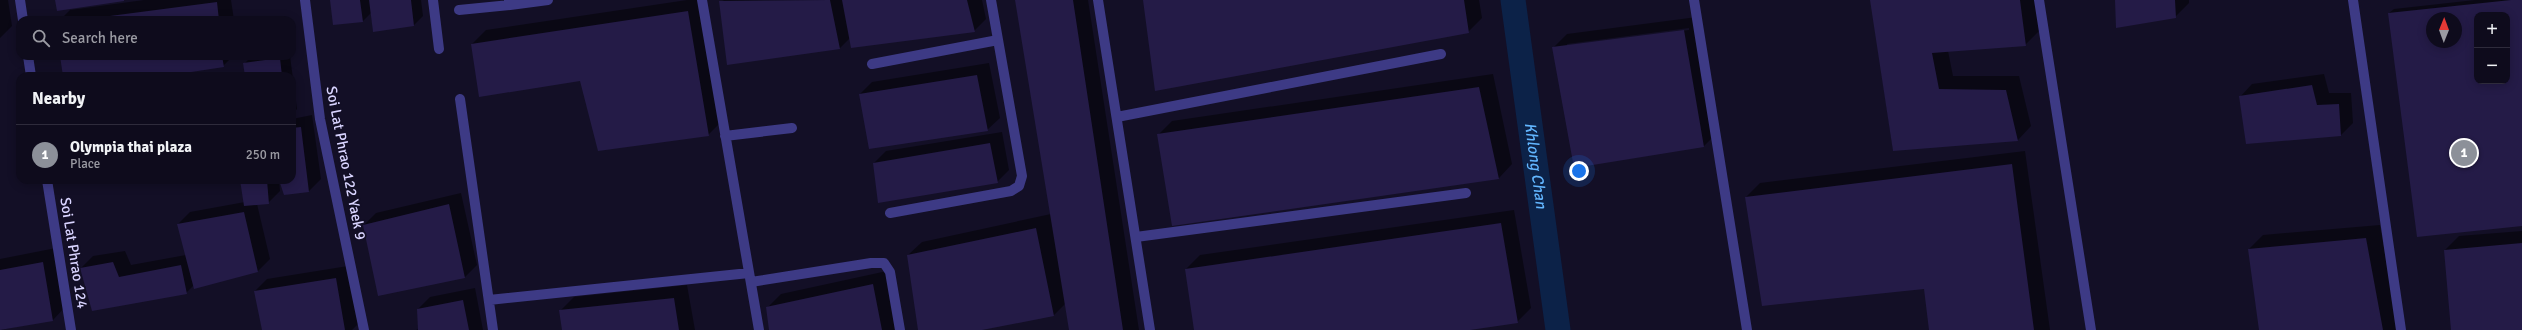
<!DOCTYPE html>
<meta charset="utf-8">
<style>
:root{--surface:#0e0b1c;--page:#171425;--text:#f1f3f6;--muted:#9b9ba3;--line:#2e2b3b;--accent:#8c9099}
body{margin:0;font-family:Signika,sans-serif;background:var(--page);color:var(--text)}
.controls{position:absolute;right:12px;top:12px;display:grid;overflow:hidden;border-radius:8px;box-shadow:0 2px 10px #0003}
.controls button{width:36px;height:36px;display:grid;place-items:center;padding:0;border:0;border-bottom:1px solid var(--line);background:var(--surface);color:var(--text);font:20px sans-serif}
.compass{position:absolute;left:2426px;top:12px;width:36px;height:36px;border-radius:50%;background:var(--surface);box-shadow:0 2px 10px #0003;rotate:1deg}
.you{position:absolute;left:1579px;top:171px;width:14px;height:14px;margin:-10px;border:3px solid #fff;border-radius:50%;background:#1a73e8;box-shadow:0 0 0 6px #1a73e833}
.badge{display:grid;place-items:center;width:26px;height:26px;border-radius:50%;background:var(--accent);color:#fff;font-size:13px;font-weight:700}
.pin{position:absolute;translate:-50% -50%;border:2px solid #fff;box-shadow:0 1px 4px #0006}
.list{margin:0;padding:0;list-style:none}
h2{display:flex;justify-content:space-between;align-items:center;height:52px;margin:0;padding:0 16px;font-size:17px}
h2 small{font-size:13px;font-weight:400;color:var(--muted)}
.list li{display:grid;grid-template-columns:26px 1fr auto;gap:12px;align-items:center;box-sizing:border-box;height:60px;padding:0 16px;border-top:1px solid var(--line)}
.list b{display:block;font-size:15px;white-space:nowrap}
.list p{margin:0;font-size:13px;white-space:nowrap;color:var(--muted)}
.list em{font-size:13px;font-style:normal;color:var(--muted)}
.icon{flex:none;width:22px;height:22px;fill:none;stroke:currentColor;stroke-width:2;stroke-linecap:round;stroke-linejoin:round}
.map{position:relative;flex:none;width:2522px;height:330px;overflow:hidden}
.search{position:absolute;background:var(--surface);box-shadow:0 2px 10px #0003;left:16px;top:16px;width:280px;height:44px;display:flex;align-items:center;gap:10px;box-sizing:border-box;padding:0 14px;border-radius:12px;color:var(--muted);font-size:15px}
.panel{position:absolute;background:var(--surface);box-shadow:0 2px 10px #0003;left:16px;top:72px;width:280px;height:112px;border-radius:12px}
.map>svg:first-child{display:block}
.shadow{fill:#0007;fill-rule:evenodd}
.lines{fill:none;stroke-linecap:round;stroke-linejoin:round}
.canal{stroke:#0c2248;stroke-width:25}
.building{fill:#241b47;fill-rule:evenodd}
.minor{stroke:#3d3a85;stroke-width:10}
.labels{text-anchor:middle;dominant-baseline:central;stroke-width:3.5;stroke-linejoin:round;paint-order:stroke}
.street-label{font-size:15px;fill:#d9d4ff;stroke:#130f26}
.water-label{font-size:16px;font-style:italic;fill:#62b6ff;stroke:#130f26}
</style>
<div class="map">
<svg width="2522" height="330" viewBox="0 0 2522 330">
<rect width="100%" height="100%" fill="#130f26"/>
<!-- shadow -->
<path class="shadow" d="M0,0H8L12,26L0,38Z
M144,0H231L234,20H60L70,10Z
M331,0H421L423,16L414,25L373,31L371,13L363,21Z
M687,0H702L722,121L708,135L580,80L472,44L486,30Z
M722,0H982L986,19L974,31L850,38L840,48Z
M1016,0H1088L1139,330H1070L1065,304L1054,315L976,330H919L908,255L922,242L1051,214Z
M1144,0H1479L1482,18L1468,32Z
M1871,0H2036L2039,31L2025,45L1948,51L1953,76H2019L2031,126L2018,140L1893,150Z
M2116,0H2189V3L2175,17Z
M2475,0H2522V225L2389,13L2394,9ZM2477,15H2507V81H2477ZM2432,18H2456V42H2432Z
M1697,17L1718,132L1704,146L1575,167L1553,48L1567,34ZM1689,28V30L1567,46V44Z
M61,56H233L223,66L159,76H64Z
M252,56H290L297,109L292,114V76H246L244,64Z
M989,63L1000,118L987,130L860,94L872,82Z
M1493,74L1512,164L1499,178L1158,135L1172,121Z
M2324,74L2329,93H2351L2353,123L2341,135L2240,97L2252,84Z
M312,115L321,179L309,191L285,194L281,180H292V119Z
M1002,132L1009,170L997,182L874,163L886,151Z
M2025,151L2050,330H1930L1925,288L1746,197L1760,183Z
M241,180H279L280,191L268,203L257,204L270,259L258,271L194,287V285L186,293L81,268L93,256L125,251L131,265L186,255L178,224L190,212L245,202Z
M461,193L477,265L465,277L364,225L376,213Z
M1514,210L1531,308L1517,322L1463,330H1195L1186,269L1200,255Z
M2380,225L2398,330H2260L2249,249L2263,235Z
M2522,231V330H2452L2445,250L2459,236Z
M56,248L66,306L53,320L0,330V259Z
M348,266L358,324L352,330H263L255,291L267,279Z
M887,271L898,330H770L767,308L781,294Z
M687,285L695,330H563L560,311L574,297Z
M475,288L483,330H416L419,329L418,309L430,297Z"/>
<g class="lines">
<!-- canal -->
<path class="canal" id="s1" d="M1513,0L1558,330"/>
</g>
<!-- building -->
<path class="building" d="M55,0H124V1L57,11Z
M330,0H360L363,22L333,25Z
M369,0H411L414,26L373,32Z
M830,0L840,49L727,65L719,1Z
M842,0H967L975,32L851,48Z
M1015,0H1073L1123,330H1069Z
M1143,0H1464L1469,33L1155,91Z
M1870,0H2020L2026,46L1932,53L1939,89L2006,90L2018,141L1893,151Z
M2115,0H2175L2176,18L2116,28Z
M2511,0H2522V226L2417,237L2388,13ZM2477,15H2507V81H2477ZM2432,18H2456V42H2432Z
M217,2L219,20H87V19Z
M688,11L709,136L598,151L580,81L479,97L471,44Z
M1684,30L1704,147L1574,168L1552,47Z
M60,56H222L224,67L165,76H63Z
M280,58L282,76H245L243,63Z
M977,75L988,131L869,149L859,94Z
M2312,85L2317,105L2339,104L2341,136L2246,144L2239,96Z
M1479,87L1499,179L1172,226L1157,134Z
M301,127L309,192L284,195L279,180H292V128Z
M990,143L998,183L878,203L873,163Z
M2012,164L2034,330H1929L1924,289L1762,306L1745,197Z
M240,180H267L269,204L244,206Z
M449,204L465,278L378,296L363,225Z
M244,212L258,272L194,289L177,224Z
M1501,223L1518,323L1470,330H1194L1185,269Z
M1036,228L1054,316L982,330H918L907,255Z
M2366,238L2383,330H2259L2248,249Z
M2522,243V330H2451L2444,250Z
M43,262L53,321L0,330V270Z
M113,262L119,277L181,265L187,294L92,311L80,268Z
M336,278L345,330H262L254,291Z
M873,284L882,330H769L766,307Z
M674,298L679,330H562L559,310Z
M463,300L469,330H418L417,309Z"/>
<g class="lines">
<!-- minor -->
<path class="minor" d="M20,0L23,20
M305,0L320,119L364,330
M433,0L439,49
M509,0L510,5L548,0
M702,0L759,330
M1098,0L1150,330
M1694,0L1747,330
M2039,0L2091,330
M2353,0L2401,330
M459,10L510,5
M28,56L31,76
M872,64L998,40
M460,99L493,330
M1117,117L1441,54
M725,136L792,128
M47,180L71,330
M890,213L1011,191L1019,186L1022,176L991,0
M1136,237L1466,193
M751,282L871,263H884L890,272L900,330
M489,300L749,273"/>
</g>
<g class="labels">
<!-- street labels -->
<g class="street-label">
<text transform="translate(346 163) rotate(79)">Soi Lat Phrao 122 Yaek 9</text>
<text transform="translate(74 253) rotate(81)">Soi Lat Phrao 124</text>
</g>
<!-- water labels -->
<g class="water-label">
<text stroke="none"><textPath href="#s1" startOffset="167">Khlong Chan</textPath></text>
</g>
</g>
</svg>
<div class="controls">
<button>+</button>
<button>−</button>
</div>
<svg class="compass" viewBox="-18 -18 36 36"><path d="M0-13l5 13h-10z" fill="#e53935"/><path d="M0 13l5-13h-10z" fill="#9b9ba3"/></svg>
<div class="you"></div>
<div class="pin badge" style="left:2464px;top:153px">1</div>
<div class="search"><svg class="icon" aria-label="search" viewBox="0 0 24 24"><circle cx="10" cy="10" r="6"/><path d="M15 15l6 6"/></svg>Search here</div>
<section class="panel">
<h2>Nearby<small></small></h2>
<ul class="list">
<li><span class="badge">1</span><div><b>Olympia thai plaza</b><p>Place</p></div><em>250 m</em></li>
</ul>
</section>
</div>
